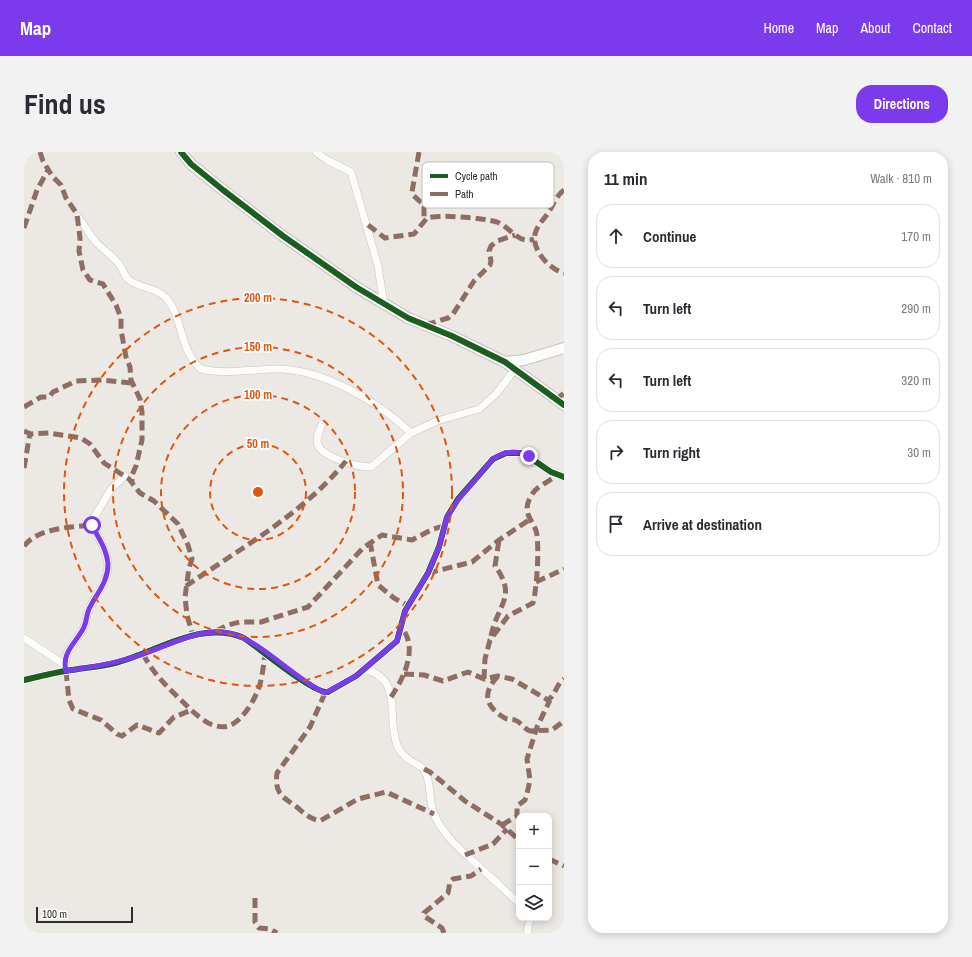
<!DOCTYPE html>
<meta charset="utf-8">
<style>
:root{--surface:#fff;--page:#f2f2f3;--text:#2b2b33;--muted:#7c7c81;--line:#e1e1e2;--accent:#7c3aed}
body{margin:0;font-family:"Archivo Narrow",sans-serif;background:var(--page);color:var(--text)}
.controls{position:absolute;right:12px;bottom:12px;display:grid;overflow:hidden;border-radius:8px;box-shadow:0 2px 10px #0003}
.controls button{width:36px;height:36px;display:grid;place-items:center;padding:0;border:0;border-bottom:1px solid var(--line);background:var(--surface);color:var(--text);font:20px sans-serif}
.scale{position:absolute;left:12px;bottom:10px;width:97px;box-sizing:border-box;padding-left:4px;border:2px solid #2e2e2e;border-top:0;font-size:11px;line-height:14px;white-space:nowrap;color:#2e2e2e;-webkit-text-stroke:3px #fff;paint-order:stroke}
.stop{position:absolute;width:12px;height:12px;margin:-9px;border:3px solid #7c3aed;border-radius:50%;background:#fff}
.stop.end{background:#7c3aed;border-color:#fff;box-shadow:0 1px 4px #0008}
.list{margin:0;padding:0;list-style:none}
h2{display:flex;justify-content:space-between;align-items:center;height:52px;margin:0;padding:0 16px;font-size:17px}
h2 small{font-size:13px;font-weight:400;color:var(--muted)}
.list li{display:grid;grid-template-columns:26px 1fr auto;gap:12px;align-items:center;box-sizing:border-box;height:64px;margin:0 8px 8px;padding:0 8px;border:1px solid var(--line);border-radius:16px}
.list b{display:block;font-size:15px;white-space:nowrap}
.list em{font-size:13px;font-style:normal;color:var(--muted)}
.icon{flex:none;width:22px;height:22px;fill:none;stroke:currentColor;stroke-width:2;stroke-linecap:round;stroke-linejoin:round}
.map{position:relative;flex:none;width:540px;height:781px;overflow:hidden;border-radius:16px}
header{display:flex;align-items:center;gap:24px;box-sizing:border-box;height:56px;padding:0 20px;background:var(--accent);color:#fff}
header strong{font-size:19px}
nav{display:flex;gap:22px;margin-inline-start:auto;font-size:14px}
.intro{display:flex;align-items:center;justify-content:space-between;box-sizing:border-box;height:96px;padding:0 24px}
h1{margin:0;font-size:28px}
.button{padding:10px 18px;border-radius:16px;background:var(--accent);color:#fff;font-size:14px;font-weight:700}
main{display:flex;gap:24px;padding:0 24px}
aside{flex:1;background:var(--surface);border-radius:16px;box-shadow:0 2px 10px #0003}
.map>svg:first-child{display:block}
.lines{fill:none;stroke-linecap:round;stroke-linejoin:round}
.street-casing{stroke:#c5c4c4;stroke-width:8}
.secondary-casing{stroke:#c5c4c4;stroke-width:12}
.street{stroke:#fcfcfb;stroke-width:7}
.secondary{stroke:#fcfcfb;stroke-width:10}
.quiet{stroke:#8d6e63;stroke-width:5;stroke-dasharray:10 5;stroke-linecap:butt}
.cycleway-casing{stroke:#fff;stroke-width:8}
.cycleway{stroke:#1b5e20;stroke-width:6}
.route{stroke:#7c3aed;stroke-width:5}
.ring{fill:none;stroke:#df570e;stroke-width:2;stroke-dasharray:7 5}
.key{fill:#fff;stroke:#c0c0c0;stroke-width:1}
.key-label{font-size:11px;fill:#2e2e2e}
.centre{fill:#df570e;stroke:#fff;stroke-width:2}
.ring-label{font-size:12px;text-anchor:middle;font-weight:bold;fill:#df570e;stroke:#fff;stroke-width:3.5;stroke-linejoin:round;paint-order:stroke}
</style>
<header>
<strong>Map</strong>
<nav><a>Home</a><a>Map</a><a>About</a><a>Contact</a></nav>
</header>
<div class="intro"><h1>Find us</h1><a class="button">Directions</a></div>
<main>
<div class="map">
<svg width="540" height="781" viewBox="0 0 540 781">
<rect width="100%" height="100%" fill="#ece8e3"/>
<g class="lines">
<!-- street casing -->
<g class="street-casing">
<path id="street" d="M292,0L303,8L327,20L354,114L360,153
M54,65C61,73 65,83 72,90C80,99 91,105 97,115C100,120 101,125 105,128C117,137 133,135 143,147C159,166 155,198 177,217C201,223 228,217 253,217C299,217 355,250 387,281
M298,272C296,278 291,287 294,293C299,306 335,315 347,315L387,281L413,269L455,257L472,242L492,216
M0,486L41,513
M340,517C380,527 362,563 373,593C379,609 396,611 401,619C408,633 404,650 411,664C422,688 442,702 461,720C473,730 483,741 495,751
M42,519C37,500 53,490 60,475C63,469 62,463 65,457C72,442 84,431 84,413C83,397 74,386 68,373V369L87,337L101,324
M0,528C14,525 28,521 42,519C58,516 75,515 91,511C132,501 176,467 220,486C235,496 291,543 304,540L332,524L373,489L381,459L404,421L415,395L423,365L434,347L469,307L482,301H499L527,320L540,325
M503,781L506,766"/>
</g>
<!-- secondary casing -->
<g class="secondary-casing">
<path id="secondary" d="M157,0L167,12L199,38L259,84L332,135L384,166L428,184L481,210L540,253
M481,210L500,208L540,196"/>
</g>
<!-- street -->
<use href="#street" class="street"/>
<!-- secondary -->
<use href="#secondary" class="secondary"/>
<!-- quiet -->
<path class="quiet" d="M16,0L19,9L28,24L37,33L42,46L53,62L56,86L55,99L59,118L66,128L79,132L92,153L97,166V178L102,205L106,215L107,228L116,247L118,260V288L112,314L108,323V330
M395,0L388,40L389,43L400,53V68
M540,38C533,43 530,51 526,58C522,65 515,71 512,79C505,95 524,117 540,121
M344,73L361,86L390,82L403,66C415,62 460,66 473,70C486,75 495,93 510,87
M0,76L13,38L24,18
M402,173L424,166L429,162L450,129L466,113L467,109L465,99L467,94L473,89L491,83
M532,248L540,241
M0,255L17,245H25L29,240L52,229L78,228L108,231
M0,279L7,282L25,281L57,286L66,292L80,311L105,327L116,341L130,349L154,372L164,393L168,407L165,416L161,445L163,463L169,484
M0,316L6,281
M346,390L354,433L370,446L384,454
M0,394C14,376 47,375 68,373
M404,421L448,410L475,388L505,368
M512,430L540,417
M162,434C217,396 279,362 322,309
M192,479L204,473L216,470H237L284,455L339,396L358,383L388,388L409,377L420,374
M467,484C473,453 494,445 471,414L475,388
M119,502C129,521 143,535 158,549C165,556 173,564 181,569C188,574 200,577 207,573C221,566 234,543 237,528C239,519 240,510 241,501
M42,519L45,548L49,557L77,568L93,582L98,584L113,573L135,581L150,565L168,558
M380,522L400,523L419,529L444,520L460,527L474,524L488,527L524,548C532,543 532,532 540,527
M474,524C459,540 460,553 479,565C483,568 487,567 491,568C497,570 500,577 506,579L528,578L540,569
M460,527L461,507L466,488L484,464L509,451C513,435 515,400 513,383C511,368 496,363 507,344C512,334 525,330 533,323
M301,541L286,575L253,621C250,643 260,645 274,656C282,663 285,666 296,669L334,647L362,640L410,662
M367,545C380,526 395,495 377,475
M400,617L406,620L441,649L477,672L495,688
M478,673L493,664V654L501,648L503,642L506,628L503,607L513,575L526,548
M441,703L469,692L483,677
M525,707L540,714
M231,746V770L235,776L246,777L253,781
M420,781L418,776L400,764V761L424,741L426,730L429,727L447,724L457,717"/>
<!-- cycleway casing -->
<g class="cycleway-casing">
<path id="cycleway" d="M157,0L167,12L199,38L259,84L332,135L384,166L428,184L481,210L540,253
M0,528C14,525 28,521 42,519C58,516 75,515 91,511C132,501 176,467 220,486C235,496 291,543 304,540L332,524L373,489L381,459L404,421L415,395L423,365L434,347L469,307L482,301H499L527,320L540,325"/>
</g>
<!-- cycleway -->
<use href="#cycleway" class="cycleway"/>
</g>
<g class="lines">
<!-- route -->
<path class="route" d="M68,373C74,386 83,397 84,412C84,431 72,442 65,457C62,463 63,469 60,475C53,490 37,500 42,519C68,515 94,511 119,502C150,492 182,471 215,484C245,497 270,526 301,541L332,524L373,489L381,459L404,421L415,395L423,365L434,348L469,307C480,299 492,298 505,304"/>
</g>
<!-- distance rings -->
<g class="ring">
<circle cx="234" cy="340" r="48"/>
<circle cx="234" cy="340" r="97"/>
<circle cx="234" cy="340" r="145"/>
<circle cx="234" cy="340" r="194"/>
</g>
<!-- legend -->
<rect x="398" y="10" width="132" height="46" rx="6" class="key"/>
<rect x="406" y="22" width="18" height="4" fill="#1b5e20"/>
<rect x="406" y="40" width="18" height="4" fill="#8d6e63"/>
<g class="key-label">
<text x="431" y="28">Cycle path</text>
<text x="431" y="46">Path</text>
</g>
<circle cx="234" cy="340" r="6" class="centre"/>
<g class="ring-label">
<text x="234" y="150">200 m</text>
<text x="234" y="199">150 m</text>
<text x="234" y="247">100 m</text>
<text x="234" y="296">50 m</text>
</g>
</svg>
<div class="controls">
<button>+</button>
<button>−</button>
<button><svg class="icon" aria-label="layers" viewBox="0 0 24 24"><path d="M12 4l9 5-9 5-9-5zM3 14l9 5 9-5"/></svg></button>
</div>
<div class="scale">100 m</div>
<div class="stop" style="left:68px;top:373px"></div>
<div class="stop end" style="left:505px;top:304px"></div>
</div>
<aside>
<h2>11 min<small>Walk · 810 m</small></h2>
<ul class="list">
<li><svg class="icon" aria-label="ahead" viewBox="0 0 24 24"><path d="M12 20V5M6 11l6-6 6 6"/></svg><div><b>Continue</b></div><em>170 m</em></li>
<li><svg class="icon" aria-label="left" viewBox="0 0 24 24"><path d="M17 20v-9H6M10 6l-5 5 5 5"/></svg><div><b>Turn left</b></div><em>290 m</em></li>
<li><svg class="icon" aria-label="left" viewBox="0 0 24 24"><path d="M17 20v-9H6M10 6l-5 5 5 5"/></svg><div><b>Turn left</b></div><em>320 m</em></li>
<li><svg class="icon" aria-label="right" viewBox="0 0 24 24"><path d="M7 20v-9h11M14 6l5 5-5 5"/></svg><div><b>Turn right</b></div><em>30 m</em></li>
<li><svg class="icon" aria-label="arrive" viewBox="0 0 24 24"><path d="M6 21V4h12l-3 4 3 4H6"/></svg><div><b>Arrive at destination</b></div></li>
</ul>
</aside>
</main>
